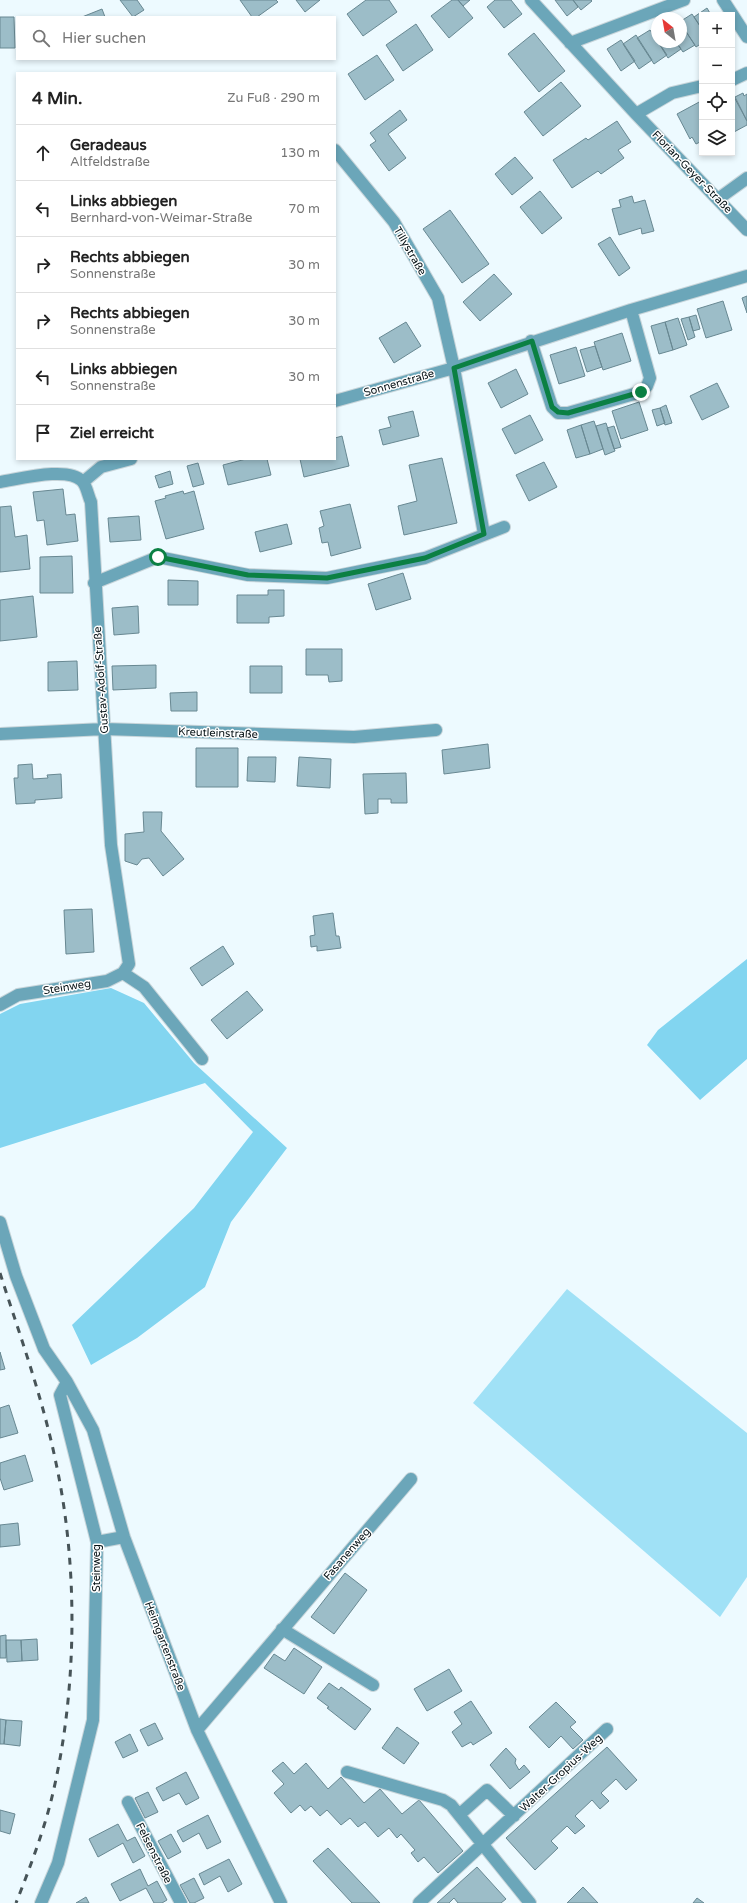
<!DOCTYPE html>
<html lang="de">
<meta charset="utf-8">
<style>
:root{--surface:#fff;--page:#f6f6f6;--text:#222;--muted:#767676;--line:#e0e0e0}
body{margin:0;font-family:"Varela Round",sans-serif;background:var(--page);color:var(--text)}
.controls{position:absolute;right:12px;top:12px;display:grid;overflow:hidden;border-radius:0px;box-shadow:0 2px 6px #0003}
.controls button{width:36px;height:36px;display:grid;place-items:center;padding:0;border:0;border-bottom:1px solid var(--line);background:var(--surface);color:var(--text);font:20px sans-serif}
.compass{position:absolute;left:651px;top:12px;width:36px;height:36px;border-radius:50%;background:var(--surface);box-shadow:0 2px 6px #0003;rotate:329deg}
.stop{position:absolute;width:12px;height:12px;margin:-9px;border:3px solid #0b8043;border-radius:50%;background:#fff}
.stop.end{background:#0b8043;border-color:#fff;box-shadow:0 1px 4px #0008}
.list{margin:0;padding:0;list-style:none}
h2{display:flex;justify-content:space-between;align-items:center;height:52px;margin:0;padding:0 16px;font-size:17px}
h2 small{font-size:13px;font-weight:400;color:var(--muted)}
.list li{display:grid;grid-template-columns:26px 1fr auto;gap:12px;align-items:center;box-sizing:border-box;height:56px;padding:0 16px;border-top:1px solid var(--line)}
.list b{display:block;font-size:15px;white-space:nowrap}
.list p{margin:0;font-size:13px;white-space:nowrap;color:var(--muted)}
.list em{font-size:13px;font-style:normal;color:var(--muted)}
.icon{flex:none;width:22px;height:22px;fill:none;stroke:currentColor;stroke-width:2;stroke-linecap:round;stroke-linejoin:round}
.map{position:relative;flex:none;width:747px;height:1903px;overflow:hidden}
.search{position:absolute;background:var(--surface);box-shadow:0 2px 6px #0003;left:16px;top:16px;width:320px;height:44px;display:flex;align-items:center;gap:10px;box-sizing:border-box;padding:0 14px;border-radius:0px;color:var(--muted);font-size:15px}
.panel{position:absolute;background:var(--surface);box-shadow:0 2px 6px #0003;left:16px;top:72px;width:320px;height:388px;border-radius:0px}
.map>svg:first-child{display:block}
.green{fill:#a0e1f6}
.forest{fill:#82d5f0}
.building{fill:#9cbdc8;stroke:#688892}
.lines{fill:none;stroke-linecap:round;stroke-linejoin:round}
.minor-casing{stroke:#c8d5da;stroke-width:14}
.minor{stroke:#6ba6b9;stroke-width:12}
.rail{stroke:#475458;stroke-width:3;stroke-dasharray:7 7;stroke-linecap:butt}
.route{stroke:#0b8043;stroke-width:5}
.labels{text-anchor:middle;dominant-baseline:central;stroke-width:3;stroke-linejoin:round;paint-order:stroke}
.street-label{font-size:11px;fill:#061216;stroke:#fff}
</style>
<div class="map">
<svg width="747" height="1903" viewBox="0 0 747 1903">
<rect width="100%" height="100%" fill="#edfaff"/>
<!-- green -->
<path class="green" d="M567,1289L747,1433V1577L720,1617L473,1403Z"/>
<!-- forest -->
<path class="forest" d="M747,959V1059L700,1100L647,1045L658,1030Z
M111,988L144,1003L194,1063L287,1148L231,1222L205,1287L137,1338L91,1365L72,1325L194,1208L253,1132L205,1083L0,1148V1014L20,1004Z"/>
<!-- building -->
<path class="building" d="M120,0H137L144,10L133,17Z
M240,0H276L278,2L257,17H252Z
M296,0H320L305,12Z
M366,0H389L397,12L363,36L347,14Z
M452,0H458L473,18L449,38L431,16Z
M458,0H470L463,6Z
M495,0H511L522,14L504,28L487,7Z
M555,0H573L578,7L567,16Z
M573,0H591L592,1L581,10Z
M707,8L711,15H702V29L694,17Z
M102,9L105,17H82Z
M692,14L702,29V43L696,47L681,24V21Z
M0,17H14L15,48H0Z
M416,24L433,50L403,71L386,45Z
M681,24L695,45L683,52L676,42H681Z
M657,29V40L652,33Z
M650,30L667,55L654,64L637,38Z
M534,33L565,71L539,92L508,54Z
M636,35L652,60L639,69L623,44Z
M621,40L635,61L621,71L607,49Z
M658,42H676L681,49L668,58Z
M377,55L394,80L365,100L348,74Z
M561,82L581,106L543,136L524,112Z
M743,93L744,96L747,94V121L735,97Z
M733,95L747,121V125L734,132L732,129V96Z
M701,101L702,141L696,144L692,137L690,139L677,114Z
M400,110L407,120L388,134L406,158L389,171L370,145L376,141L370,133Z
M617,121L631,142L618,150L624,158L601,174L598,171L572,188L553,160L586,138L588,140Z
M515,157L533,178L512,195L495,174Z
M540,191L562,218L542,234L520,207Z
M632,196L634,203L645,200L654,231L642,234L641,228L619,235L612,209L621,207L619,200Z
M450,210L489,264L462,283L423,229Z
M610,237L630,268L619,276L598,244Z
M494,274L512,294L480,321L463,302Z
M747,296V313L742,298Z
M723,301L732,330L706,338L697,309Z
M696,315L700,329L693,331L689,317Z
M689,317L695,337L688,340L681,319Z
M678,318L687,345L673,350L665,322Z
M406,322L421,346L394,363L379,338Z
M665,322L673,350L659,354L651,326Z
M622,333L631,361L603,370L594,342Z
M595,346L602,367L587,372L580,350Z
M576,347L585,376L559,384L550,355Z
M516,369L528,394L501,408L488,383Z
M717,383L729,407L702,420L690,396Z
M639,402L648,430L621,439L612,411Z
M666,405L672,423L665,425L660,408Z
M660,408L665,423L657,426L652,410Z
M413,411L419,436L383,445L379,430L391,427L388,417Z
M530,415L543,440L515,454L502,429Z
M594,421L603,449L590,454L581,425Z
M606,423L615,451L605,455L596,426Z
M581,425L590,454L576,458L567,430Z
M614,426L621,447L614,449L607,428Z
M342,436L349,466L304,477L300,459H335V438Z
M442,458L457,523L404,535L398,506L417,501L409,465Z
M246,459H267L271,475L228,485L223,465Z
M544,462L557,487L529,501L516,475Z
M198,463L204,484L193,487L187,466Z
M170,471L173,484L159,488L155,476Z
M63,489L66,515L75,514L78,541L47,545L44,520L37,521L33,492Z
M183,491L184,494L194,491L204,529L166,539L155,501L166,498L165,496Z
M350,504L361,548L331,556L328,542L322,543L319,528L324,526L320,511Z
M11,506L15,537L27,535L30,569L0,572V507Z
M139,516L141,540L110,542L108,518Z
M287,524L292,544L260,552L255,532Z
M72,556L73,593H40V557Z
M403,573L411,599L376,610L368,584Z
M168,580L198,581V605H168Z
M268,590H284V616L269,617V623H237V595H268Z
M33,596L37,637L0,641V600Z
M138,606L139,633L114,635L112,608Z
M306,649H342V681L329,682L328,675H306Z
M77,661L78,690L48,691V662Z
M156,665V688L113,690L112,666Z
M250,666H282V693H250Z
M197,692V711H171L170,693Z
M488,744L490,768L444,774L442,750Z
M196,748H238V787H196Z
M248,757H276L275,782L247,781Z
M299,757L331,759L330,788L297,786Z
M32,764L33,779L48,778L47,775L61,774L62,798L35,800V803L16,804L14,778H18V765Z
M406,773L407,803H391V799H378V813L365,814L363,774Z
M143,812H162L161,831L184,859L163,876L149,858L142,859L137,865L125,861V834L144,832Z
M92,909L94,952L66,954L64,910Z
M333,913L336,936H339L341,948L317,951V946L311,947L310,936L315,935L313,916Z
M223,946L234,964L202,986L190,968Z
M247,991L263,1010L227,1039L211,1020Z
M0,1352L5,1369L0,1370Z
M9,1405L18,1433L0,1438V1408Z
M25,1455L33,1481L4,1490L0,1478V1463Z
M18,1523L20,1545L0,1547V1525Z
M345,1573L367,1590L334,1634L311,1617Z
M6,1635V1658H0V1636Z
M37,1639L38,1660L22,1661L21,1640Z
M6,1640H21L22,1661L7,1662Z
M294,1648L322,1667L304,1694L264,1668L274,1654L285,1661Z
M449,1669L462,1691L427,1711L414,1689Z
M329,1683L339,1690L341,1687L371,1709L355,1730L327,1708L329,1707L317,1698Z
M471,1701L492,1733L473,1745L471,1742L462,1747L452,1732L462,1724L454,1712Z
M556,1702L576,1722L570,1727L583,1740L573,1749L561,1736L549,1748L529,1727Z
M0,1719L6,1720L4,1744H0Z
M6,1720L22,1721L20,1746L4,1744Z
M155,1723L163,1739L148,1746L140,1730Z
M397,1727L419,1743L404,1764L382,1748Z
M130,1734L138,1751L123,1758L115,1742Z
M607,1747L637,1780L626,1790L616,1779L601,1793L609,1801L600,1809L592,1800L575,1816L585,1826L575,1834L567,1826L551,1841L558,1848L535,1870L506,1838Z
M506,1748L516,1759L515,1763L519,1770L524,1765L530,1772L510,1789L490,1765Z
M283,1762L294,1774L306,1763L328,1789L341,1777L364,1803L380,1789L402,1814L419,1800L463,1851L438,1873L424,1857L418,1862L411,1853L415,1850L401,1834L397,1838L389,1828L378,1837L365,1822L358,1827L350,1818L341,1825L327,1810L320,1816L311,1806L305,1811L300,1805L291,1813L274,1793L284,1784L272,1771Z
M186,1772L199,1798L186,1805L179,1793L163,1801L156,1788Z
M148,1792L158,1812L145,1818L135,1798Z
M0,1810L15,1814L10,1834L0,1831Z
M208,1815L221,1842L207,1849L199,1833L183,1842L177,1831Z
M118,1824L127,1841L135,1837L145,1856L133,1863L123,1843L98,1857L89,1839Z
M171,1834L181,1852L168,1859L158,1841Z
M328,1848L380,1903H352L313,1861Z
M229,1859L242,1884L228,1892L220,1876L204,1885L199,1874Z
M477,1867L506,1899L501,1903H458L454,1898L449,1903H437Z
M140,1869L148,1886L157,1881L167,1900L162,1903H154L146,1888L120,1901L111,1884Z
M194,1878L204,1898L194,1903H190L180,1885Z
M583,1887L598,1903H567Z
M86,1897L89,1903H76Z
M697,1898L704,1903H693Z"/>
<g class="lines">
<!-- minor casing -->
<g class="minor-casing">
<path id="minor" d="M531,0L636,114L747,230
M723,0L747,37
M570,43L684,0
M732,80L747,73
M636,114L672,93L702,86
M335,150L394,222L438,298L454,368L484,534
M718,199L747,178
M531,341L552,407L558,413H568L641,392L647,386L650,378L631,310
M335,401L454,368L631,310L747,276
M0,482C20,479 68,466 82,481C87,486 88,496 91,502L111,845L129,964L123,973L107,981L18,995L0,1005
M83,482L101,467L131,459
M94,583L158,557L248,575L327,578L425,558L504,527
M0,734L104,729L354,737L436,730
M123,973L144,987L202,1059
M0,1222L16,1276L44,1349L67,1382L60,1395L97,1542L93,1720L58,1863L41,1903
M67,1382L93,1430L124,1537L197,1730L281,1903
M97,1542L124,1537
M282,1629L373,1685
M197,1730L411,1479
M347,1772L443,1800L451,1805L530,1903
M128,1802L181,1903
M459,1815L487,1790L514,1816
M419,1903L607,1729"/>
</g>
<!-- minor -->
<use href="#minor" class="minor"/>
<!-- rail -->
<path class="rail" d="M0,1273C20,1336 43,1399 56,1463C79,1570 77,1696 51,1801C42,1836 29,1870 16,1903"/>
</g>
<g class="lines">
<!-- route -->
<path class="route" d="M158,557L248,575L327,578L425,558L484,534L454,368L532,341L552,407L558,412L568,413L641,392"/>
</g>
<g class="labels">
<!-- street labels -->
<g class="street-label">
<text transform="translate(692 172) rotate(46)">Florian-Geyer-Straße</text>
<text transform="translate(410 251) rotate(60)">Tillystraße</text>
<text transform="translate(399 383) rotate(-16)">Sonnenstraße</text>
<text transform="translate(101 680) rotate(-94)">Gustav-Adolf-Straße</text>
<text transform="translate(218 733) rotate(2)">Kreutleinstraße</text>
<text transform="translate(67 987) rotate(-9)">Steinweg</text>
<text transform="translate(347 1554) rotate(-49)">Fasanenweg</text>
<text transform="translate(96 1568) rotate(-90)">Steinweg</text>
<text transform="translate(165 1646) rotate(69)">Heimgartenstraße</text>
<text transform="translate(561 1773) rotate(-43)">Walter-Gropius-Weg</text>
<text transform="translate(154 1853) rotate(63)">Felsenstraße</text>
</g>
</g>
</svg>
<div class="controls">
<button>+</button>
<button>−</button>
<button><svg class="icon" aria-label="locate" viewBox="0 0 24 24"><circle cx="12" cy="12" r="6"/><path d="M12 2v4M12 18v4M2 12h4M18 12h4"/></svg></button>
<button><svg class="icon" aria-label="layers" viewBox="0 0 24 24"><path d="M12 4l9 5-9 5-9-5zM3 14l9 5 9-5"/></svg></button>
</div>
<svg class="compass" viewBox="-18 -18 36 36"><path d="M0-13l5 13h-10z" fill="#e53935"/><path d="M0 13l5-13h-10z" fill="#767676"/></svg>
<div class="stop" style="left:158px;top:557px"></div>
<div class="stop end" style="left:641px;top:392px"></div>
<div class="search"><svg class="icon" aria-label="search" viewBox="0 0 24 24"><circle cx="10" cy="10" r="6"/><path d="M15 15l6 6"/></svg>Hier suchen</div>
<section class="panel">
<h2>4 Min.<small>Zu Fuß · 290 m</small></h2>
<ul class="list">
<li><svg class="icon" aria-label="ahead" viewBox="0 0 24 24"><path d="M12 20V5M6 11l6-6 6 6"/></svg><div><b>Geradeaus</b><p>Altfeldstraße</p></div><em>130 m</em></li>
<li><svg class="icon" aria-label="left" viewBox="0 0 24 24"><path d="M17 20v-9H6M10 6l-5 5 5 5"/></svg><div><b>Links abbiegen</b><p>Bernhard-von-Weimar-Straße</p></div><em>70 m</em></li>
<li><svg class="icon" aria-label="right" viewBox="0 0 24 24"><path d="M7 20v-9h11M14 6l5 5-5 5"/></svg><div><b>Rechts abbiegen</b><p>Sonnenstraße</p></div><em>30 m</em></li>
<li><svg class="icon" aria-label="right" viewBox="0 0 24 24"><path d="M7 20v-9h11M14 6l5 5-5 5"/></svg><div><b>Rechts abbiegen</b><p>Sonnenstraße</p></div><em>30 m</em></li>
<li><svg class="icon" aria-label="left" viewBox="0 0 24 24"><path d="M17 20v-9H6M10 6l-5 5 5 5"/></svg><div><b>Links abbiegen</b><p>Sonnenstraße</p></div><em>30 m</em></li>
<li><svg class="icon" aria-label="arrive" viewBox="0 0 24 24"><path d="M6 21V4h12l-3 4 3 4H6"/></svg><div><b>Ziel erreicht</b></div></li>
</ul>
</section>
</div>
